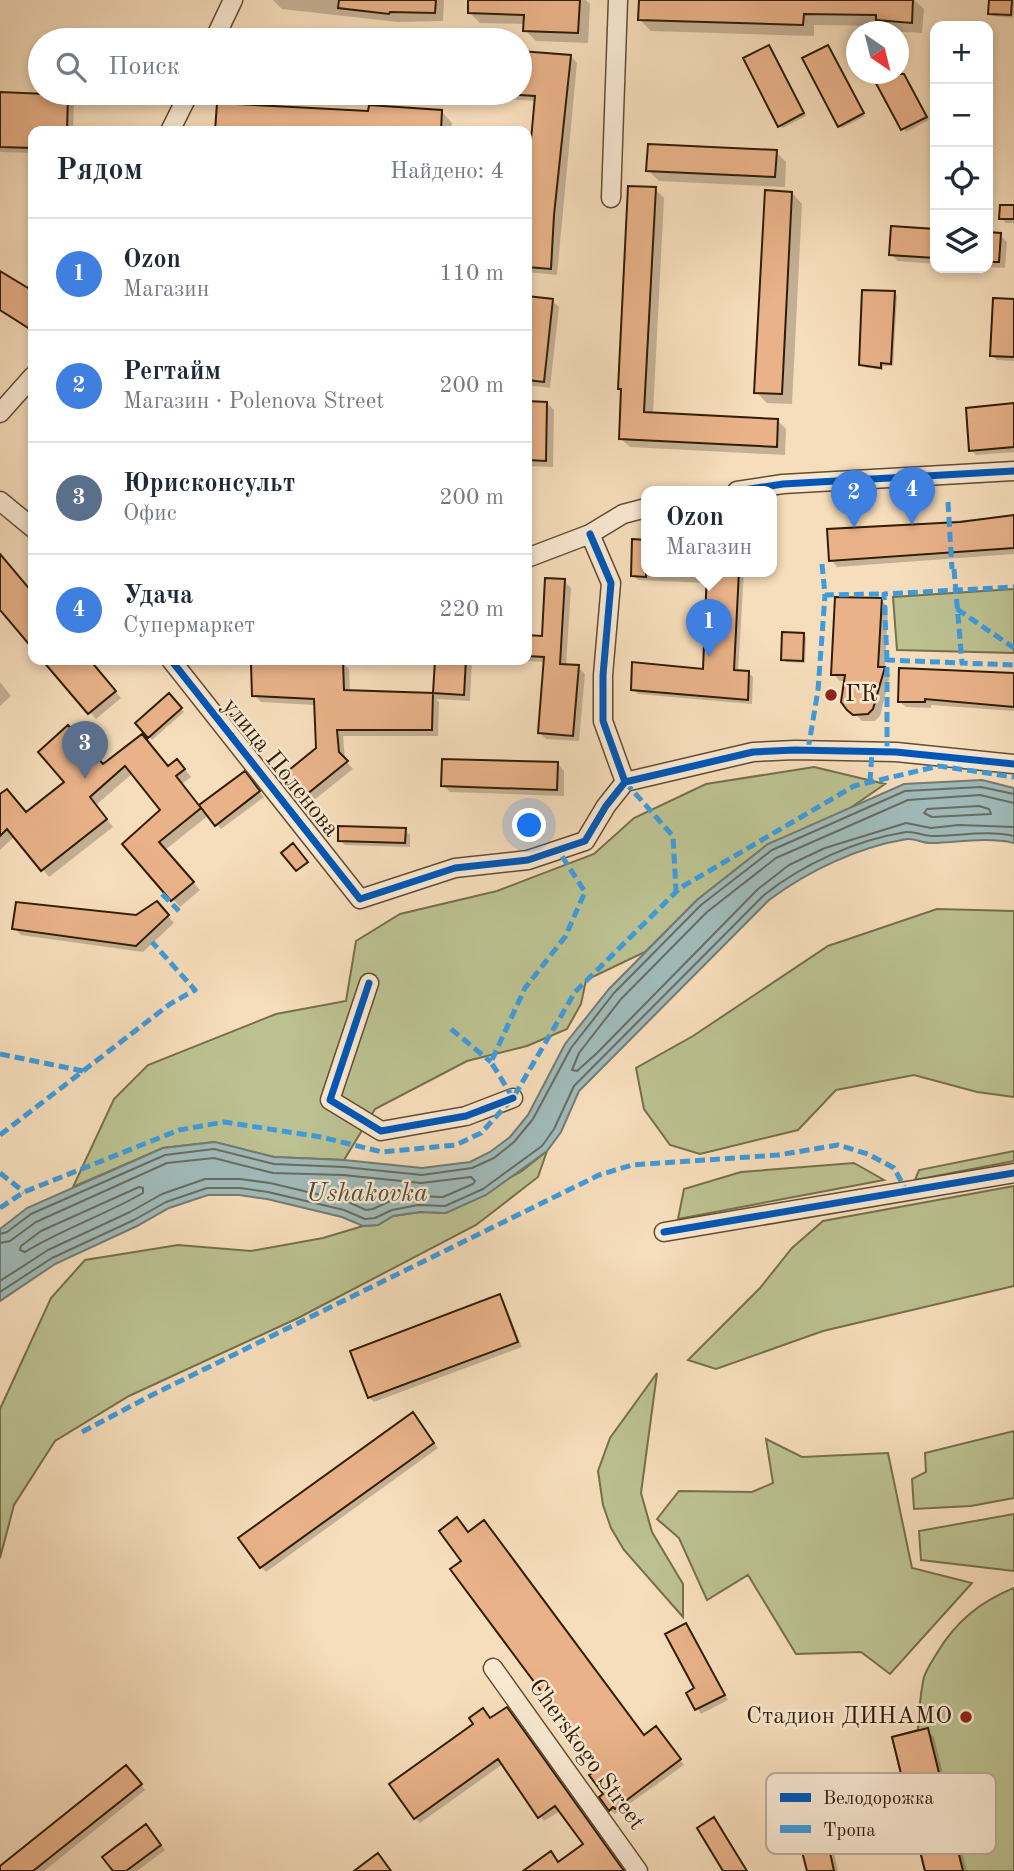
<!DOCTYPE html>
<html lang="ru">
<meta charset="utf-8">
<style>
:root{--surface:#fff;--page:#f6f6f7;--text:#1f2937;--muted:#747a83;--line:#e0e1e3;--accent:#8f2418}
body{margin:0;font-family:"Old Standard TT",serif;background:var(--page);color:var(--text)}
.controls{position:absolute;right:21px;top:21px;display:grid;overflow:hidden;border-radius:14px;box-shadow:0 4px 10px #0003}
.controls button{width:63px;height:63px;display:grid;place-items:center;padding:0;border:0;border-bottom:2px solid var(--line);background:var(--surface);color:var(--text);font:35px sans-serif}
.compass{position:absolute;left:846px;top:21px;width:63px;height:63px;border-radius:50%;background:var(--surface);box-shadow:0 4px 10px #0003;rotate:145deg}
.you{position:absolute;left:530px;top:826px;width:24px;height:24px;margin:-18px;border:5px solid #fff;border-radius:50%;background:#1a73e8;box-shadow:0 0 0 10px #1a73e833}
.badge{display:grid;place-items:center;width:46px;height:46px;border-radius:50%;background:var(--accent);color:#fff;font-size:23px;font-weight:700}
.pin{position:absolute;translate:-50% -58px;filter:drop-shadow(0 2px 4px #0008)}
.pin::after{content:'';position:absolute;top:37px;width:24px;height:21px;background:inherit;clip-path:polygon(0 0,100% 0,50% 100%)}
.popup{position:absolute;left:641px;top:486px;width:136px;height:91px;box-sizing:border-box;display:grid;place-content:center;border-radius:14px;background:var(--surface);filter:drop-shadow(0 2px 5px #0005);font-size:23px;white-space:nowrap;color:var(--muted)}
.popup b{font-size:26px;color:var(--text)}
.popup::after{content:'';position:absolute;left:50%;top:100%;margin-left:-14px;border:14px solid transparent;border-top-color:var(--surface)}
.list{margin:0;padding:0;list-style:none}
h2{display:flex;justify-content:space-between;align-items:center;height:91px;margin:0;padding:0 28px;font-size:30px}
h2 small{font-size:23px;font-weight:400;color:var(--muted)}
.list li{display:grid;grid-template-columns:46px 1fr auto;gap:21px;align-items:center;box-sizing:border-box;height:112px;padding:0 28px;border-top:2px solid var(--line)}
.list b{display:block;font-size:26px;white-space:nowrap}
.list p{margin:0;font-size:23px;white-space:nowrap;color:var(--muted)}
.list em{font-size:23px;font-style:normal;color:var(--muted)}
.icon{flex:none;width:38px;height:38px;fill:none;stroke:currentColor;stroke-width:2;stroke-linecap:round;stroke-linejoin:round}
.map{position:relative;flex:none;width:1014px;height:1871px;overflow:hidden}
.search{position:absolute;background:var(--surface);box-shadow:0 4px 10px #0003;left:28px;top:28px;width:504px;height:77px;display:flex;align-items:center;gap:18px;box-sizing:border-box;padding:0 24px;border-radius:38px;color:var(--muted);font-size:26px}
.panel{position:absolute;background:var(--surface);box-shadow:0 4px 10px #0003;left:28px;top:126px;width:504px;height:539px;border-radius:14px}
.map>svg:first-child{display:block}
.green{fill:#bcc191;stroke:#766f4c;stroke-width:2}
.water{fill:#a0bab9;stroke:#747b71;stroke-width:2}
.shadow{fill:#0003}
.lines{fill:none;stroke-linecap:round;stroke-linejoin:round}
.shore{stroke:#686c60;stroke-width:2}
.building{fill:#e9b289;stroke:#311d06;stroke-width:2}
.minor-casing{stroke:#624d33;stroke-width:21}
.minor{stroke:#f9e9d3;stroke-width:18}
.quiet{stroke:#3e9bdd;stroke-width:5;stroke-dasharray:10 5;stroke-linecap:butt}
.cycleway-casing{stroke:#f9e9d3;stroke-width:11}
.cycleway{stroke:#0057b8;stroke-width:7}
.poi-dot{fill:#8f2418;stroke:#f9e9d3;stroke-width:2.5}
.labels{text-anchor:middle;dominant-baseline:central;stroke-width:5;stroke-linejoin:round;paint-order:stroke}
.poi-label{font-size:24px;fill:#311d06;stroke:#f9e9d3;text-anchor:start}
.street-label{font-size:24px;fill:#311d06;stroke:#f9e9d3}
.water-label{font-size:26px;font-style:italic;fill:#524c3c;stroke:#f9e9d3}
.key{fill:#f9e9d3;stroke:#bdac96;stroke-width:2}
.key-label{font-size:19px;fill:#311d06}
</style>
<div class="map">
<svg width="1014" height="1871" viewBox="0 0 1014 1871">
<rect width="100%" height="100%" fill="#f6ddbb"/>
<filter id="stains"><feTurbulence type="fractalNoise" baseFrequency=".00286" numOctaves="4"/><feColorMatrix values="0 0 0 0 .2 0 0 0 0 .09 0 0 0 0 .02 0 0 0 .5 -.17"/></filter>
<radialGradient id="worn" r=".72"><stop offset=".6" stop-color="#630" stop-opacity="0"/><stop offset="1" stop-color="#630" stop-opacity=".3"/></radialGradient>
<!-- green -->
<path class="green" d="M1014,589V653L897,650L893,597Z
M814,767L885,784L843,813L768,844L697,900L645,952L586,980L581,1004L567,1029L527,1046L467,1061L375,1109L344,1160L274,1157L214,1142L163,1148L73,1187L114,1099L148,1065L276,1014L346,1001L356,941L400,914L497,891L594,854L634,818L706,784Z
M937,909L1014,911V1097L977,1092L914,1075L836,1090L798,1130L700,1154L670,1145L644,1109L636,1068L693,1036L828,946Z
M547,1151L538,1177L476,1225L298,1318L129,1396L55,1441L14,1505L0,1558V1409L51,1298L85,1260L178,1245L251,1251L323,1238L363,1226L378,1225L393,1216L420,1212L446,1213L522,1171Z
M1014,1151V1161L915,1180L919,1170Z
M854,1163L884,1180L678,1219L684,1189L741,1172Z
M1014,1186V1286L823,1331L716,1369L688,1360L760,1288L792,1248L823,1221Z
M657,1373L641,1493L652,1532L683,1584V1617L624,1550L611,1528L603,1505L598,1471L610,1438Z
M1014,1431V1498L971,1506L914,1509L912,1479L926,1472L925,1453Z
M766,1439L802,1457L888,1453L912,1568L972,1583L890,1674L861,1652L796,1654L748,1575L707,1600L679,1538L657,1519L679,1491L752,1492L773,1483Z
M1014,1514V1571L921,1560L919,1531Z
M1014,1588V1871H925L892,1737L918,1730C919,1712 920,1694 924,1677C927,1668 933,1660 937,1653C956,1621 980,1602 1014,1588Z"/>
<!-- water -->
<path class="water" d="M982,780L1014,788V843C988,837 959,842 933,843C924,844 915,838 907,839C858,847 808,871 769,900L579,1091L561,1132L547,1151L486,1195L446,1213L420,1212L393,1216L378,1225L363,1226L342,1217L267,1199L239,1195H208L169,1208L137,1226L55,1264L0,1301V1229L27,1208L163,1148L215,1142L274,1157L344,1160L422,1168L470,1162L490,1152L510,1137L528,1115L565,1044L609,989L697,900L768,844L904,784Z"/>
<!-- shadow -->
<path class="shadow" d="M273,0H444L443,21L398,22L282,9Z
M470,0H586L590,4L588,43L536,41L525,30V24L480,23L469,12Z
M641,0H914L924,9L922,33L889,31L884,26L814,25V36L651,31L640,20Z
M991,0H1014L1013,18L993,16L990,13Z
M828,47L865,116L842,128L839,126Z
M771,50L806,116L783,128L780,125Z
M520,53L571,56L577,63L557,275L527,272V141L533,142L536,101L446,95L443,93H520Z
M898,63L929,120L906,132L873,74H898Z
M0,94L68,96L74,103L73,131H33V153L0,152Z
M219,105L370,113L442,112L452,123L451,131H217Z
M988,113L993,122L988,125Z
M776,152L786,162L785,187L659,181L648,170Z
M33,161V189L30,185Z
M655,189L664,198L653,414L778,421L786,429L785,455L630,447L621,439L623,392L619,388Z
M792,193L802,204L792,404L767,403L756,392Z
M1014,207V223H1006L1001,218Z
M893,228L935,230V264L898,261L891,254Z
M988,234L1000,235L1007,242L1005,268L988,267Z
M0,273L33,293V332L0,311Z
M894,293L897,296L893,366H883V370L864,367L860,364Z
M527,298L552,301L559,307L550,388L527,385Z
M1014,301V361L997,360L992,355Z
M527,403H547L554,410L553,467L527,466Z
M1014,405V452L976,455L971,450Z
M33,488V503L27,498Z
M1014,516V554L837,567L831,560L829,531Z
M646,542V571H744L738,672H748L753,677L752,704L638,694L633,689L704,671L707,583L638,580L633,575Z
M564,581L571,588L566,666L578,667L585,674L579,741L546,739L539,732L545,662L500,660H527V637H543Z
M881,600L888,607L885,670L890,675L880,716L875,721H862L843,701L846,681H840L833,674Z
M803,634L806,637L805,663L786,662L783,660Z
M45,660H88L121,698L96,719Z
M426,660H472L470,701L436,699L439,702L438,736H343L345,760L353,769L309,804L302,798L318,749L316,705L261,702L254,695L343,663L349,669L350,692L434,695L436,661Z
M1014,674V711L931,705V708L906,707L899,701Z
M0,682L11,696L0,706Z
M168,695L184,712L152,740L137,723Z
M142,736L169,768H184L191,777L182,784L200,807L244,774L264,797L221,829L209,815L165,850L200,890L180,907L124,844L163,811L133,773L96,805L113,827L49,877L15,836L0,850V797L27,814L103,766Z
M558,764L564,771V796L450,792L443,785Z
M405,830L410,835V847L345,845L340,840Z
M163,910L174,923L143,952L21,935L14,928L137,917Z
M500,1296L504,1301L522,1347L374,1402L369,1397Z
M417,1419L438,1448L266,1572L261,1567Z
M686,1625L690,1630L728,1700L701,1714L688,1693L696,1689Z
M475,1725L624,1871H535L559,1863L585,1844L560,1811L544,1821L503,1764L420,1823L415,1818Z
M927,1730L934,1737L967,1871H927Z
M661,1733L684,1765L615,1814L610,1810Z
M131,1772L145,1790L44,1871H0V1868Z
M714,1819L721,1826L747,1871H725Z
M823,1821L829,1827L838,1871H809L803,1846L791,1850L785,1843Z
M150,1831L165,1850L137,1871H115Z"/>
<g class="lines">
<!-- shore -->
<path class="shore" d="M1014,803L980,795L908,800L776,858L707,912L621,999L579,1053L572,1070L577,1071L597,1053L758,889L789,865L825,848L906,823L931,828L959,825L1014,827
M979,806L989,809L991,814L932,817L924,813L927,809Z
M139,1187L143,1188V1193C105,1215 62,1229 25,1252L20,1250L21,1246L41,1231Z
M0,1234L7,1232L31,1214L165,1155L214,1149L274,1164L344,1167L422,1175L472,1168L494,1158L514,1142L533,1119L571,1048L614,993L701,905L772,850L905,791L981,787L1014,794
M0,1243L10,1241L36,1222L167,1163L214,1158L273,1173L343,1175L421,1183L471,1177L475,1181L473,1184L443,1197L417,1196L390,1201L373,1209L366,1210L346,1201L270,1183L240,1179H205L162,1194L130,1212L48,1250L0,1281
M0,1292L52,1258L134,1220L166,1202L207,1188H240L268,1192L344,1210L365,1219L375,1218L392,1210L418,1205L445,1206L483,1189L542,1146L554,1129L574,1086L764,895C803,864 856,840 906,832C915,831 924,836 933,836C959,836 988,830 1014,836"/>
</g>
<!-- building -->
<path class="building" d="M339,0H436L435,13L390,12L389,14L338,8Z
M468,0H580L578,33L523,31L524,15L468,13Z
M639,0H913L912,23L876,20V15L804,14L803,25L638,20Z
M989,0H1012L1011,15L988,14Z
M769,45L804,113L778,127L743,58Z
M828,45L864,113L838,127L802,58Z
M520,51L571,55L554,215L551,269L527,267V140H531L535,96L520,95Z
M871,74H904L927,117L901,130Z
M0,92L68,95L67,131H33V148L0,147Z
M217,103L368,111L369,105L442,110L441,131H215Z
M648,144L777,150L775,177L646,171Z
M628,186L656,187L644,412L778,419L777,447L619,439L621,389H618Z
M765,190L792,192L782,394L754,393Z
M1000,205H1014V219H999Z
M891,226L935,229V258L889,255Z
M988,232L1001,233L999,262H988Z
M0,271L33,291V331L0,310Z
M862,290L895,291L891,364L881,363V368L859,365Z
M527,296L553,299L544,382L527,380Z
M993,298L1014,299V357L990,356Z
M527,401L547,402L546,461L527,460Z
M1014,403V447L969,451L966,408Z
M1014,515V548L829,561L827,529L960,522Z
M632,539L646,540V577L631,576Z
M0,554L33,593V649L0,610Z
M707,571H739L734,670L749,671L748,700L631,690L632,662L703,669Z
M545,578L565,579L560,664L579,665L573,736L538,733L544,657L527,656V635L542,636Z
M835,597L882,598L878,667H885L873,709L868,714L853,715L847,710L841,702L845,675H831Z
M782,632L804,633L803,661L781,660Z
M42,660H90L116,691L88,714Z
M435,660H466L464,695L433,693Z
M343,661L344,690L433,693L432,730H337L339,752L348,761L301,799L283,775L316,748L314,699L252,696L251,663Z
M899,668L1014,673V707L925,699V702H898Z
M169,693L182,708L148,738L135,723Z
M68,725L103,764L142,734L168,766L177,759L185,769L176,776L201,808L159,842L194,882L171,901L122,844L160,810L125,766L90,797L107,819L41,871L7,829L0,836V794L7,789L26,812L64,782L38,752Z
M442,759L558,762L557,790L441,786Z
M245,771L260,791L215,826L199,805Z
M338,826L406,828L405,843L338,841Z
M293,843L308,862L296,871L281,853Z
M157,901L169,915L136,946L12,929L16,902L136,915Z
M500,1294L518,1342L368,1398L350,1351Z
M413,1412L434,1443L260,1568L238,1538Z
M457,1517L468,1532L484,1520L644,1735L656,1726L681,1759L615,1809L613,1807L609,1811L599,1797L603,1794L589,1775L599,1769L450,1569L461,1561L439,1531Z
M686,1623L725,1695L695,1710L686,1693L694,1688L665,1634Z
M507,1707L624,1871H523L551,1851L558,1862L583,1844L555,1806L538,1818L498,1759L414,1819L389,1784L473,1724L469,1718L483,1708L490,1718Z
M928,1728L963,1871H925L892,1737Z
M126,1765L142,1784L33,1871H0V1866Z
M714,1817L723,1832L747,1871H723L697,1828Z
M823,1819L834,1871H807L799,1840L783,1844L780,1830Z
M146,1824L161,1845L126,1871H113L102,1857Z
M378,1853L391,1871H354Z"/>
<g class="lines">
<!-- minor casing -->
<g class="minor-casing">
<path id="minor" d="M214,40L233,0
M170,131L189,93
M611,198L618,0
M0,413L33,376
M737,491L783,484L1014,471
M0,501L33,528
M590,534L611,583L603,675V721L625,782L753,752L795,750L896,752L1014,764
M527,558L590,534L623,514L646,508
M171,660L360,899L455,868L528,860L585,841L606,806L625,782
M369,983L330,1100L381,1131L466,1116L513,1098
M664,1232L1014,1173
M493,1668L638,1871"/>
</g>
<!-- minor -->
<use href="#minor" class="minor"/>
<!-- quiet -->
<path class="quiet" d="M948,502L952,569
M822,564L825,595L884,594
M954,569L962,663L1014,665
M957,609L1014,648
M887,660L884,594L1014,587
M808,750L818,690L825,595
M887,752V660L962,663
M625,782L673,836L676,891
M870,782L872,752
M162,894L179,911
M451,1029L491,1062
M0,1054L83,1071
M513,1098L491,1062L525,988L565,937L585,892L558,850
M0,1135L170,1004L195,990L152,942
M0,1173L24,1192
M0,1208L24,1192L179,1130L224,1122L321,1137L382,1152L456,1145L481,1133L513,1098L575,992L680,888L854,786L939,766L1014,777
M82,1432L152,1395L599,1175L632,1165L778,1155L838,1145L868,1154L894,1168L907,1192"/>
<!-- cycleway casing -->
<g class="cycleway-casing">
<path id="cycleway" d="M737,491L783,484L1014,471
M590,534L611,583L603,675V721L625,782L753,752L795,750L896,752L1014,764
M171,660L360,899L455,868L528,860L585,841L606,806L625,782
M369,983L330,1100L381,1131L466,1116L513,1098
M664,1232L1014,1173"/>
</g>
<!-- cycleway -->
<use href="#cycleway" class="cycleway"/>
</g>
<!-- markers -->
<g class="poi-dot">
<circle cx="831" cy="695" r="7"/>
<circle cx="966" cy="1717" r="7"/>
</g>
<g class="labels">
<!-- poi labels -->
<g class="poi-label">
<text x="845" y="695">ГК</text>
<text x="952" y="1717" text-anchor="end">Стадион ДИНАМО</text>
</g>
<!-- street labels -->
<g class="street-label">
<text transform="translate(280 768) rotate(51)">улица Поленова</text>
<text transform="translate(586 1755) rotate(54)">Cherskogo Street</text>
</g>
<!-- water labels -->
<g class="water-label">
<text x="367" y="1194">Ushakovka</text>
</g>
</g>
<!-- legend -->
<rect x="766" y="1773" width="230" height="81" rx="10" class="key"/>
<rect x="780" y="1793" width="31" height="9" fill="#0057b8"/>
<rect x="780" y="1825" width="31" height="8" fill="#3e9bdd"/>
<g class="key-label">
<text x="823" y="1804">Велодорожка</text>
<text x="823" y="1836">Тропа</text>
</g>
<rect width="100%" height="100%" filter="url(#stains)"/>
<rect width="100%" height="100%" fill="url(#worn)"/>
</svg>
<div class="controls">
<button>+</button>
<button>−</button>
<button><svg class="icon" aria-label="locate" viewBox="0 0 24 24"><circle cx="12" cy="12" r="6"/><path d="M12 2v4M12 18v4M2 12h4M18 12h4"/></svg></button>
<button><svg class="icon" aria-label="layers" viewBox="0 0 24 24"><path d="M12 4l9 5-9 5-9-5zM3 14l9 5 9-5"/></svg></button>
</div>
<svg class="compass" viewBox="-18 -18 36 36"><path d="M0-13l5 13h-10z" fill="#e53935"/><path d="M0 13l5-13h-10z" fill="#747a83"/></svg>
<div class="you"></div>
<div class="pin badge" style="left:709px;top:657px;background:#3f7fe0">1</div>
<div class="popup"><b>Ozon</b>Магазин</div>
<div class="pin badge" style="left:854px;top:528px;background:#3f7fe0">2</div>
<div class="pin badge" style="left:85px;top:779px;background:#5c6f8a">3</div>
<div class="pin badge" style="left:912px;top:525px;background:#3f7fe0">4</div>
<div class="search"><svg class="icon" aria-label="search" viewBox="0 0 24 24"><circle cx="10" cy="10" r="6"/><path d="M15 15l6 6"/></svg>Поиск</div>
<section class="panel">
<h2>Рядом<small>Найдено: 4</small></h2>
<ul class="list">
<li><span class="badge" style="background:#3f7fe0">1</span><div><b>Ozon</b><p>Магазин</p></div><em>110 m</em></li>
<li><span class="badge" style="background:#3f7fe0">2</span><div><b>Регтайм</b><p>Магазин · Polenova Street</p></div><em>200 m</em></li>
<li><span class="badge" style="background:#5c6f8a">3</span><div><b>Юрисконсульт</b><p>Офис</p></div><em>200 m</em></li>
<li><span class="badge" style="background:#3f7fe0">4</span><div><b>Удача</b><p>Супермаркет</p></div><em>220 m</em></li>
</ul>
</section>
</div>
